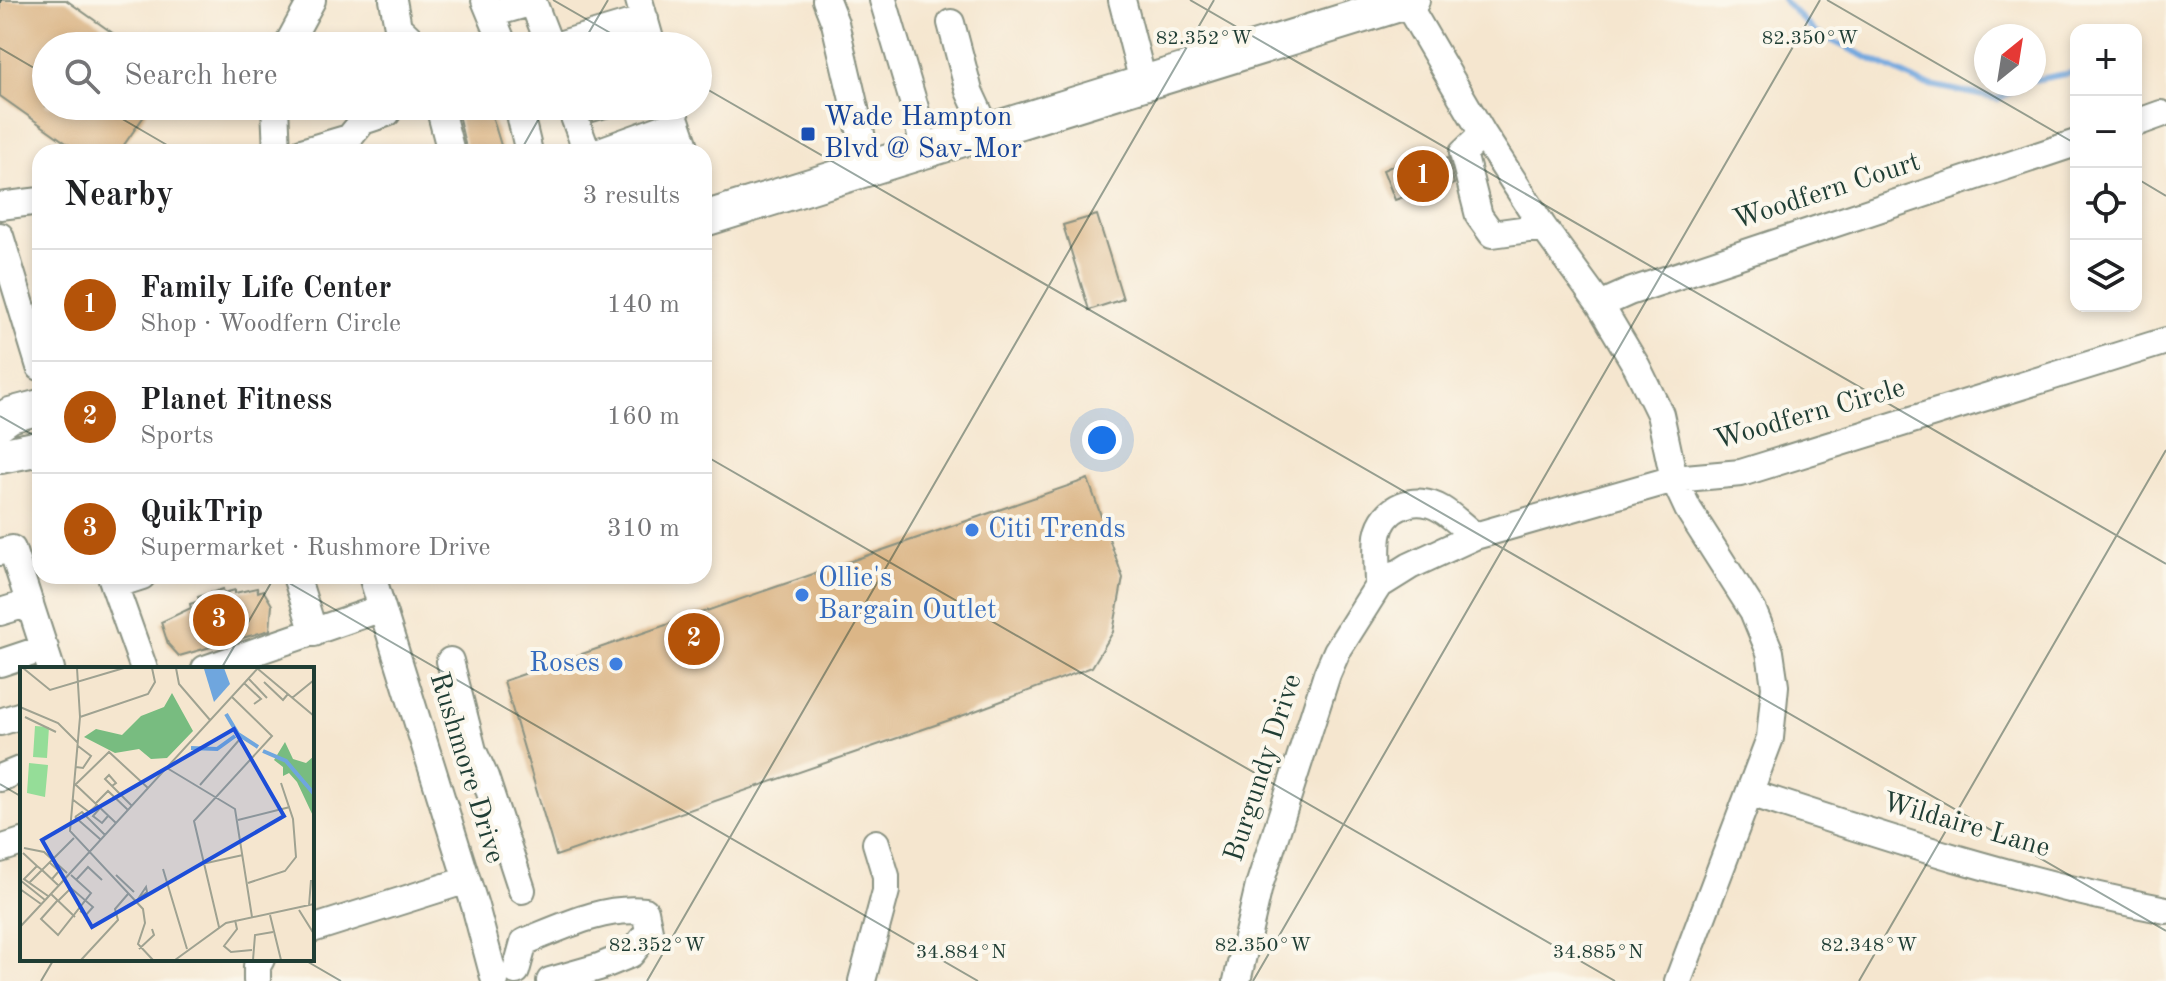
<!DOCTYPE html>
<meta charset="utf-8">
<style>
:root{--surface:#fff;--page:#f2f2f2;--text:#202124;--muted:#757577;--line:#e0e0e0;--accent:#b45309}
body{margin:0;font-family:"Old Standard TT",serif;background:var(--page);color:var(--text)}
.controls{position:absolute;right:24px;top:24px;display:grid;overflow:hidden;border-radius:16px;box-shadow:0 4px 12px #0003}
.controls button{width:72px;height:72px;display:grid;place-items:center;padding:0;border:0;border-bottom:2px solid var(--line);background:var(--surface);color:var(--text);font:40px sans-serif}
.compass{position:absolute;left:1974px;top:24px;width:72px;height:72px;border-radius:50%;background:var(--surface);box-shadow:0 4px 12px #0003;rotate:30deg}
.you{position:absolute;left:1102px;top:440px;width:28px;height:28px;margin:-20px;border:6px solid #fff;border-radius:50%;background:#1a73e8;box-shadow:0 0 0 12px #1a73e833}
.badge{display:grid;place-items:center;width:52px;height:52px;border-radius:50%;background:var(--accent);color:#fff;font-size:26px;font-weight:700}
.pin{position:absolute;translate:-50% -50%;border:4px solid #fff;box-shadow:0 2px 8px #0006}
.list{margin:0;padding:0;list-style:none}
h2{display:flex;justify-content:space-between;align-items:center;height:104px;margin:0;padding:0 32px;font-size:34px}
h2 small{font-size:26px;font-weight:400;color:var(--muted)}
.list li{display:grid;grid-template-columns:52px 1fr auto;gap:24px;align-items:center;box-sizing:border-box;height:112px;padding:0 32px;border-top:2px solid var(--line)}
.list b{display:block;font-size:30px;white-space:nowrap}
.list p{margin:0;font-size:26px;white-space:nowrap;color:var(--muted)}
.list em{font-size:26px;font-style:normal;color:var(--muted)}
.icon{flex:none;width:44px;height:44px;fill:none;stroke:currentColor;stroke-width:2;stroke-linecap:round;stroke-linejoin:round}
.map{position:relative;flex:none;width:2166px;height:981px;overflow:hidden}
.search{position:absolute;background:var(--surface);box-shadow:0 4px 12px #0003;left:32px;top:32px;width:680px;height:88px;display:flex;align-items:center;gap:20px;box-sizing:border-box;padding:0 28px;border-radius:44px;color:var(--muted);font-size:30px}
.panel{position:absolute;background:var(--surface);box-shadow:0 4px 12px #0003;left:32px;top:144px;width:680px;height:440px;border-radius:24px}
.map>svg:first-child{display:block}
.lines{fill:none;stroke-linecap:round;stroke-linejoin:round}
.stream{stroke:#6fa6de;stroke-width:6}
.building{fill:#dbb687}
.minor-casing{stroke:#8a9282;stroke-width:30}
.major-casing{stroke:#8a9282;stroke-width:38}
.minor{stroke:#fff;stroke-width:26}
.major{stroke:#fff;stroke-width:34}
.ticks{fill:none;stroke:#1f3d34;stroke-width:2;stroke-opacity:0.45}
.transit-dot{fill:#1a4fb4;stroke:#fbf7ec;stroke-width:3}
.shop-dot{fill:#3f7fe0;stroke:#fbf7ec;stroke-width:3}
.labels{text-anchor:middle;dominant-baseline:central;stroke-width:8;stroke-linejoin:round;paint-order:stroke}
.transit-label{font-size:28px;fill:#164399;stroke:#fbf7ec;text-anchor:start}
.street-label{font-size:28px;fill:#1f3d34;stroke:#fbf7ec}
.shop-label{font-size:28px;fill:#366cbe;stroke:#fbf7ec;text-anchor:start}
.inset-river{fill:none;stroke:#6fa6de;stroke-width:4}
.inset-road{fill:none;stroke:#9fa291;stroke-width:2}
.view{fill:#1d4ed8;fill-opacity:0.15;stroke:#1d4ed8;stroke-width:4}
.inset-edge{fill:none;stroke:#1f3d34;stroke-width:4}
.ticks-label{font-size:20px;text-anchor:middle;fill:#1f3d34;stroke:#fbf7ec;stroke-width:8;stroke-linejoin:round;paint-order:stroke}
</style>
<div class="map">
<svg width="2166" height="981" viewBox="0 0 2166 981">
<rect width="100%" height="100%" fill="#fbf7ec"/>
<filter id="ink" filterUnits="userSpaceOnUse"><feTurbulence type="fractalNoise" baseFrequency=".0125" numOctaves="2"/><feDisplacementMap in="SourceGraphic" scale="16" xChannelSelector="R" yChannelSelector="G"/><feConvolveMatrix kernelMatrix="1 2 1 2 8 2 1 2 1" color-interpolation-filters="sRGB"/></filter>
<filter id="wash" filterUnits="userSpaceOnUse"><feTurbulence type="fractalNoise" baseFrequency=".006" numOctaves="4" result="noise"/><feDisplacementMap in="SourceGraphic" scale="32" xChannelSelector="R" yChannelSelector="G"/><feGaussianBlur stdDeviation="1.8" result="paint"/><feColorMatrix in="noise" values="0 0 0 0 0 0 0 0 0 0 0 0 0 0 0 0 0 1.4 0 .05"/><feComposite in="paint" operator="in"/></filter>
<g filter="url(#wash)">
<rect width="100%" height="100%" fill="#f5e6cf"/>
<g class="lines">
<!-- stream -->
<path class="stream" d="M1783,0L1816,33L1921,83L1998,99L2026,84
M2034,80L2076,72"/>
</g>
<g id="blocks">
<!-- building -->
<path class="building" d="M0,0H66L131,46H46V106H151L119,152H79L0,96Z
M456,106H489L503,152H467Z
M587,106H633L634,110L593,122Z
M1433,158L1435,163L1448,158L1454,184L1419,199L1417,192L1395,200L1383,170L1406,160L1409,168Z
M1097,215L1123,299L1089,310L1063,225Z
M1088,479L1123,578L1113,632L1092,667L967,714L556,856L504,681Z
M257,588L258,592L263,590L272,605L270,630L179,656L168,644L161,622L191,608L190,604L199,601L198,597L223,589L224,593L235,590V593Z"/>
</g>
</g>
<g filter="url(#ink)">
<use href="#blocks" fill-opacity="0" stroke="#8a9282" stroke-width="2"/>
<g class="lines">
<!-- minor casing -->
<g class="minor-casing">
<path id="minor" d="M393,0L398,27L418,46
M485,0L504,46
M639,0L652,46
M826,0L835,23L869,168
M883,0L915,108L924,150
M1122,0L1143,82
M1406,2L1483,134L1543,227L1600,305L1637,367L1660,414L1674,479L1688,509L1753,611L1770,652L1775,686L1770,738L1678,981
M491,14L533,2L550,46
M951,23L969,91L987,130
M287,46L312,0
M555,46L645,19
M275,106L277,152
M439,106L451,152
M518,106L529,152
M570,106L587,152
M671,106L687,152
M2136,123L2161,114
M1483,134L1463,153L1479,216L1492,234L1543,227
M302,152L349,138L363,121L387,113
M597,152L677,123
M0,206L40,201
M0,236L40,367
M1600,305L1629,292L2076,143
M0,552L12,549L51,669
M111,576L144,669
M296,576L314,633
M372,576L475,906L495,981
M114,585L142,576
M1378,586C1378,570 1376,552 1378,536C1383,506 1416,494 1441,509C1453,516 1464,528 1475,536
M0,612L30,603
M450,661L473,751L485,777L522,890
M0,663L45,648
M205,669L382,608
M0,722L22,715
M0,778L22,769
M1750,793C1887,838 2024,883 2166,910
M0,849L22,842
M312,929L467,880
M516,971L524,942C562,927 603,906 645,911L649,931L631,954L599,967L550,981
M257,981V966L261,959
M862,981L886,891V876L876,843
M1237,981L1259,886L1327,674L1337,651L1378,586L1410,566L1475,536L1674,479L1741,473L2166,341"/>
</g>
<!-- major casing -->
<g class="major-casing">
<path id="major" d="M704,219L1412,0
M0,422L10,415L40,407
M0,456L40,448"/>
</g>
<!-- minor -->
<use href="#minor" class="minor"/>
<!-- major -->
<use href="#major" class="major"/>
</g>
</g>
<!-- ticks -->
<path class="ticks" d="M553,0L633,46M1190,0L2166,564M1827,0L2076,144M0,3L1,0M581,46L608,0M0,48L46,75M698,84L2166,931M100,106L179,152M520,152L546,106M2136,178L2166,196M0,416L40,439M704,455L1615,981M277,576L978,981M221,669L275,576M0,784L22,797M303,959L341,981M41,981L54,959M647,981L1214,0M1253,981L1820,0M1859,981L2166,450"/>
<!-- markers -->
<rect class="transit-dot" x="800" y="126" width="16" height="16" rx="4"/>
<g class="shop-dot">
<circle cx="972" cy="530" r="8"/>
<circle cx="802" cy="595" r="8"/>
<circle cx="616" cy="664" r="8"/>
</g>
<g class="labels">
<!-- transit labels -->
<g class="transit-label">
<text x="824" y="118">Wade Hampton<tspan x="824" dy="32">Blvd @ Sav-Mor</tspan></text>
</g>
<!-- street labels -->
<g class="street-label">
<text transform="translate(1827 192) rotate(-18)">Woodfern Court</text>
<text transform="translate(1810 415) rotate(-16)">Woodfern Circle</text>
<text transform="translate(466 768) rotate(73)">Rushmore Drive</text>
<text transform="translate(1264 768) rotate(-72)">Burgundy Drive</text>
<text transform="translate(1966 826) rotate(16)">Wildaire Lane</text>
</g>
<!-- shop labels -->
<g class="shop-label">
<text x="988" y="530">Citi Trends</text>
<text x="818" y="579">Ollie's<tspan x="818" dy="32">Bargain Outlet</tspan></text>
<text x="600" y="664" text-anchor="end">Roses</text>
</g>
</g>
<!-- overview -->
<g transform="translate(20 667)">
<rect width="294" height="294" fill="#f5e6cf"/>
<path d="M15,59L29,60L27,91L13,90ZM9,96L28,98L25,130L7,126Z" fill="#95dd98"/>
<path d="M152,26L173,64L147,91L131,92L119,82L95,86L64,70L76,62L102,68L121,49L144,40ZM265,75L273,92L286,96L294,89V151L277,115L269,106L263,109V100L254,93Z" fill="#78bc80"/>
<path d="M204,1L210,17L194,35L184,2Z" fill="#6fa6de"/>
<path class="inset-river" d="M206,47L218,67L238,80M171,81L197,82L215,69M243,84L266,94L294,127"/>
<path class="inset-road" d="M3,1L30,23L104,1M57,1L60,50L50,164L123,242L125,256L118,277L133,293M156,1L159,17L190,53M238,2L294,49M228,11L247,31M244,15L263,33L268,27M224,16L241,32L234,37M272,31L294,13M0,40L38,56L58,76M5,50L36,65M60,50L128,27L135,15L132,1M56,100L63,101L71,89L58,79M147,101L215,142L232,250M56,118L96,156M180,118L220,72M54,119L89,85L128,121M92,119L96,116L89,108L85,112L112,139M52,132L69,145L77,138M75,137L88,124L108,143M80,141L73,149L82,156L88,149M55,150L62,145L85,168M55,150L80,172M218,153L270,140M4,181L24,185L47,206M3,186L17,199L4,212L28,229M29,195L39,204L32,212M182,197L223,188M17,199L22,203L54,171M143,202L167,282M96,208L114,225M0,213L25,233M56,213L68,200L82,213M9,216L22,203L39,219M41,216L238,1M228,216L265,204L276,190L273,152L261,116M0,222L21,237M31,227L55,250M37,234L21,252L38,268L71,226L51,208M38,234L51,221L73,240L66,248L60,244M116,234L127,225L126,220L118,232M289,239L291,213M279,243L294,267M250,248L261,293M215,253L217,262L204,279L211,285L232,283M0,260L43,214M199,260L174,154L252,69L212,30M119,282L134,268L132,262M61,293L98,253L95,242L108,227M155,293L206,256L294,237M233,293L235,268L253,265"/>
<path class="view" d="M214,62L264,149L72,260L22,173Z"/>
<rect width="294" height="294" class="inset-edge"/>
</g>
<g class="ticks-label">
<text x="1204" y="44">82.352°W</text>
<text x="1810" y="44">82.350°W</text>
<text x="657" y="951">82.352°W</text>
<text x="1263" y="951">82.350°W</text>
<text x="1869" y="951">82.348°W</text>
<text x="961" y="958">34.884°N</text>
<text x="1598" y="958">34.885°N</text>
</g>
</svg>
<div class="controls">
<button>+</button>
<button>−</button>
<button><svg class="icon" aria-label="locate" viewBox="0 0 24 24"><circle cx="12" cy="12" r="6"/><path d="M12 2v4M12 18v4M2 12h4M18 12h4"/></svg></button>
<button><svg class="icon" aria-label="layers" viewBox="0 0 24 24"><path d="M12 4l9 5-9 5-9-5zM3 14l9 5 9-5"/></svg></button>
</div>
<svg class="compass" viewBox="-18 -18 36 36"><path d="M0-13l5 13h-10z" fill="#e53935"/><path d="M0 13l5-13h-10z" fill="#757577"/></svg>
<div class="you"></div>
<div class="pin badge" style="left:1423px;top:176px">1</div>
<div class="pin badge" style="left:694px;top:639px">2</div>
<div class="pin badge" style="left:219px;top:620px">3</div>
<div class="search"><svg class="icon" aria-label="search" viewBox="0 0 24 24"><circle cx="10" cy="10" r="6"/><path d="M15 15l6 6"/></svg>Search here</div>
<section class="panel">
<h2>Nearby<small>3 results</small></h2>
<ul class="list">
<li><span class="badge">1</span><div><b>Family Life Center</b><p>Shop · Woodfern Circle</p></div><em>140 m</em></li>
<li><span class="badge">2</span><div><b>Planet Fitness</b><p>Sports</p></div><em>160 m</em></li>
<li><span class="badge">3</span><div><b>QuikTrip</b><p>Supermarket · Rushmore Drive</p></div><em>310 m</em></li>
</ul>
</section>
</div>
